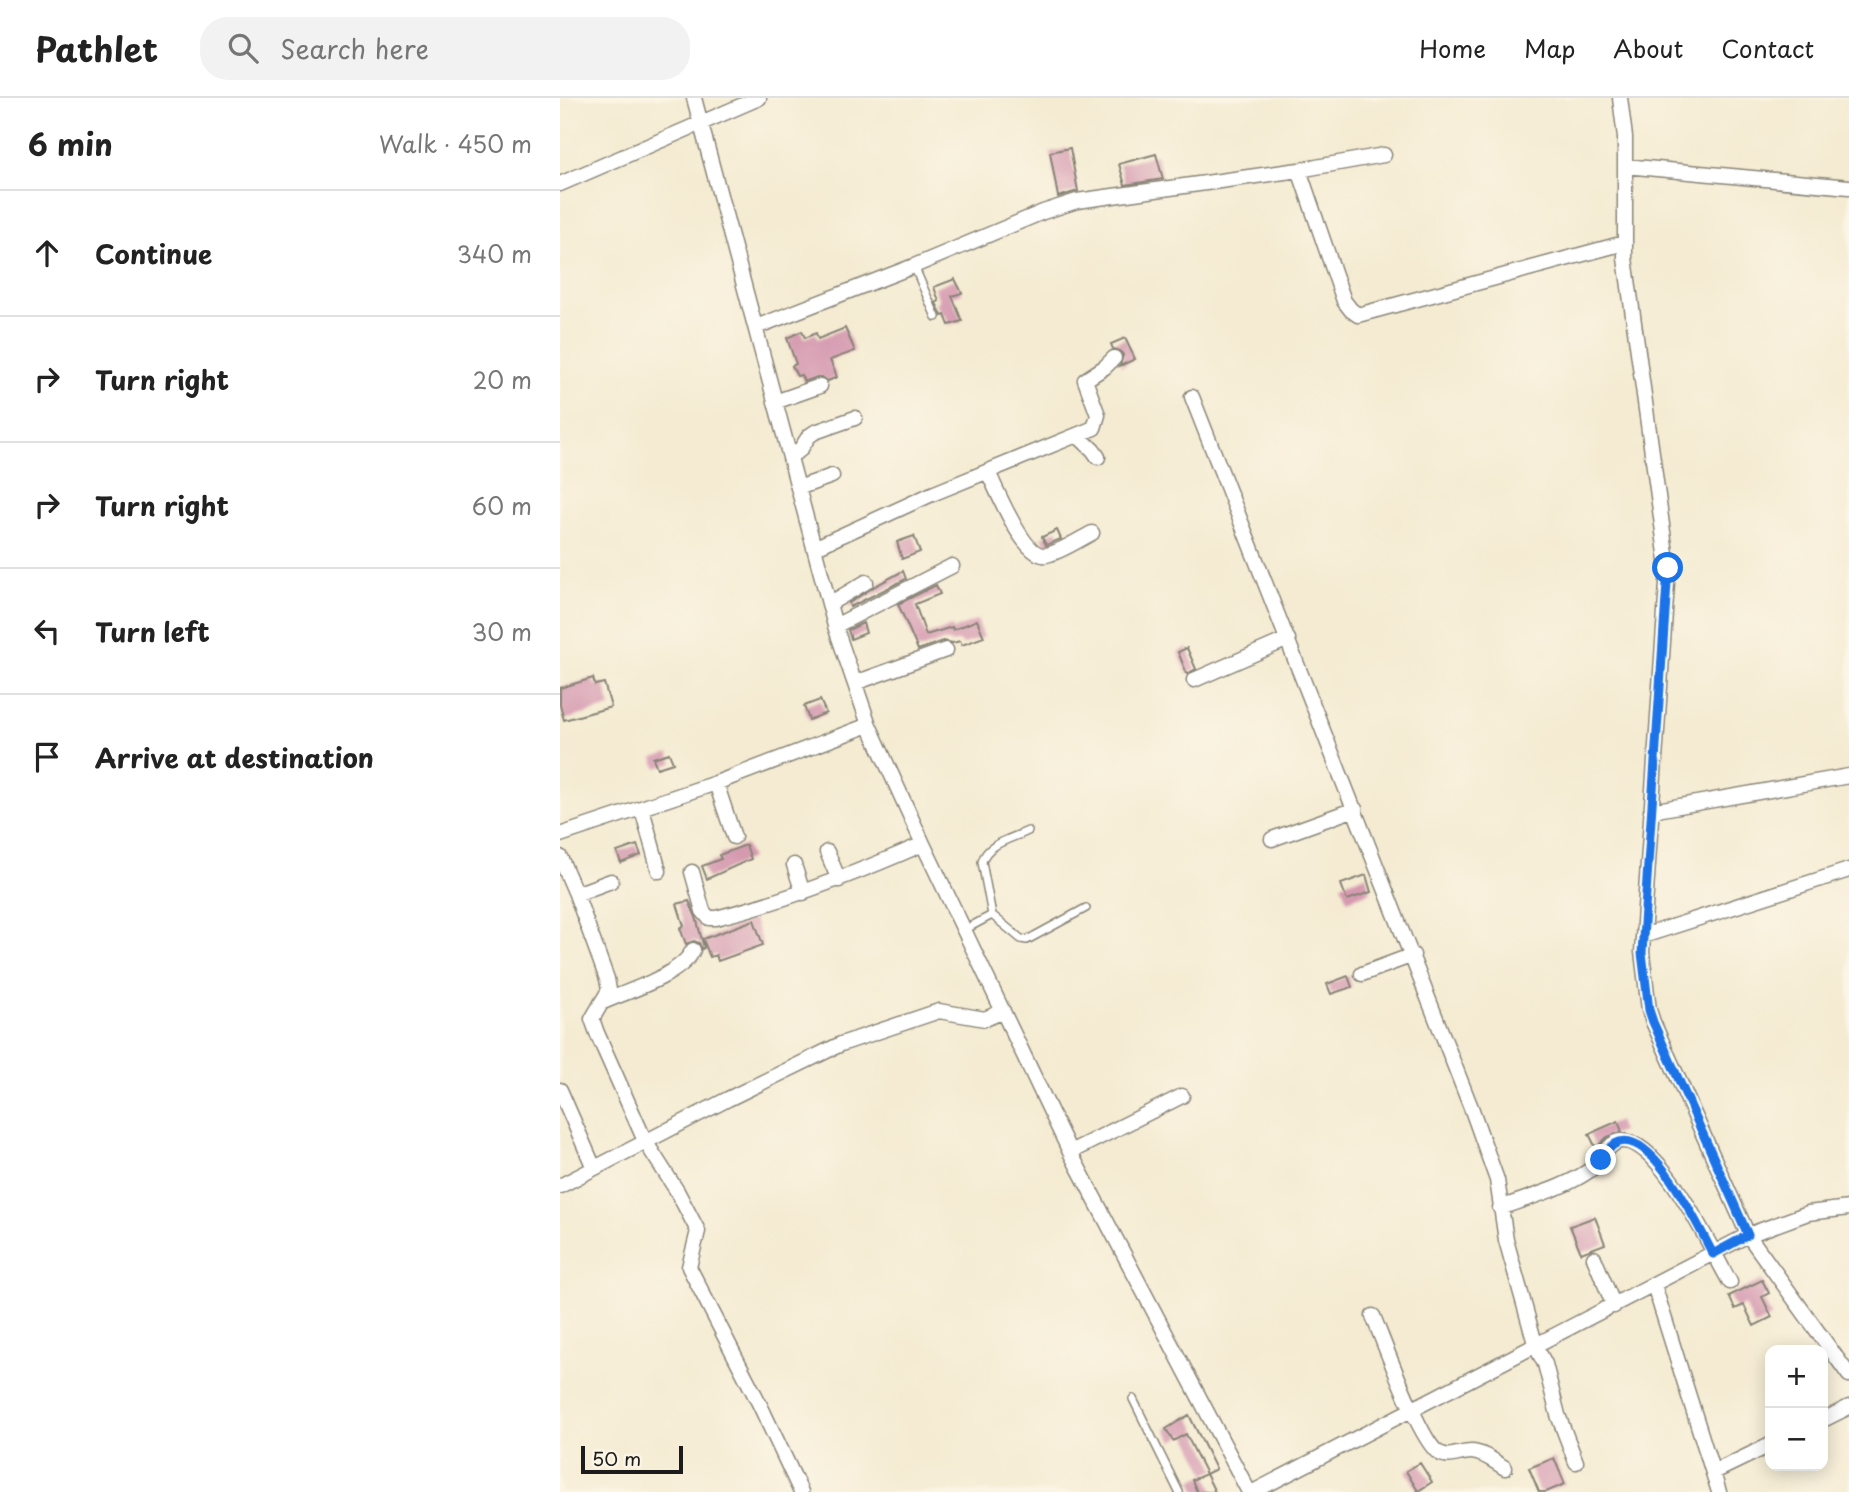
<!DOCTYPE html>
<meta charset="utf-8">
<style>
:root{--surface:#fff;--page:#f2f2f2;--text:#222;--muted:#767676;--line:#e0e0e0}
body{margin:0;font-family:"Playpen Sans",sans-serif;background:var(--page);color:var(--text)}
.controls{position:absolute;right:21px;bottom:21px;display:grid;overflow:hidden;border-radius:14px;box-shadow:0 4px 18px #0003}
.controls button{width:63px;height:63px;display:grid;place-items:center;padding:0;border:0;border-bottom:2px solid var(--line);background:var(--surface);color:var(--text);font:35px sans-serif}
.scale{position:absolute;left:21px;bottom:18px;width:102px;box-sizing:border-box;padding-left:7px;border:4px solid #1c1c1c;border-top:0;font-size:19px;line-height:24px;white-space:nowrap;color:#1c1c1c;-webkit-text-stroke:5px #fcf5e5;paint-order:stroke}
.stop{position:absolute;width:21px;height:21px;margin:-16px;border:5px solid #1a73e8;border-radius:50%;background:#fff}
.stop.end{background:#1a73e8;border-color:#fff;box-shadow:0 2px 7px #0008}
.list{margin:0;padding:0;list-style:none}
h2{display:flex;justify-content:space-between;align-items:center;height:91px;margin:0;padding:0 28px;font-size:30px}
h2 small{font-size:23px;font-weight:400;color:var(--muted)}
.list li{display:grid;grid-template-columns:46px 1fr auto;gap:21px;align-items:center;box-sizing:border-box;height:126px;padding:0 28px;border-top:2px solid var(--line)}
.list b{display:block;font-size:26px;white-space:nowrap}
.list em{font-size:23px;font-style:normal;color:var(--muted)}
.icon{flex:none;width:38px;height:38px;fill:none;stroke:currentColor;stroke-width:2;stroke-linecap:round;stroke-linejoin:round}
.map{position:relative;flex:none;width:1289px;height:1394px;overflow:hidden}
header{display:flex;align-items:center;gap:42px;box-sizing:border-box;height:98px;padding:0 35px;background:var(--surface);border-bottom:2px solid var(--line)}
header strong{font-size:33px}
nav{display:flex;gap:38px;margin-inline-start:auto;font-size:24px}
.search{width:490px;height:63px;background:var(--page);display:flex;align-items:center;gap:18px;box-sizing:border-box;padding:0 24px;border-radius:28px;color:var(--muted);font-size:26px}
main{display:flex}
aside{flex:1;background:var(--surface)}
.map>svg:first-child{display:block}
.building{fill:#d59ab0}
.lines{fill:none;stroke-linecap:round;stroke-linejoin:round}
.lane-casing{stroke:#888477;stroke-width:10}
.street-casing{stroke:#888477;stroke-width:17}
.lane{stroke:#fff;stroke-width:7}
.street{stroke:#fff;stroke-width:14}
.route{stroke:#1a73e8;stroke-width:9}
</style>
<header>
<strong>Pathlet</strong>
<div class="search"><svg class="icon" aria-label="search" viewBox="0 0 24 24"><circle cx="10" cy="10" r="6"/><path d="M15 15l6 6"/></svg>Search here</div>
<nav><a>Home</a><a>Map</a><a>About</a><a>Contact</a></nav>
</header>
<main>
<aside>
<h2>6 min<small>Walk · 450 m</small></h2>
<ul class="list">
<li><svg class="icon" aria-label="ahead" viewBox="0 0 24 24"><path d="M12 20V5M6 11l6-6 6 6"/></svg><div><b>Continue</b></div><em>340 m</em></li>
<li><svg class="icon" aria-label="right" viewBox="0 0 24 24"><path d="M7 20v-9h11M14 6l5 5-5 5"/></svg><div><b>Turn right</b></div><em>20 m</em></li>
<li><svg class="icon" aria-label="right" viewBox="0 0 24 24"><path d="M7 20v-9h11M14 6l5 5-5 5"/></svg><div><b>Turn right</b></div><em>60 m</em></li>
<li><svg class="icon" aria-label="left" viewBox="0 0 24 24"><path d="M17 20v-9H6M10 6l-5 5 5 5"/></svg><div><b>Turn left</b></div><em>30 m</em></li>
<li><svg class="icon" aria-label="arrive" viewBox="0 0 24 24"><path d="M6 21V4h12l-3 4 3 4H6"/></svg><div><b>Arrive at destination</b></div></li>
</ul>
</aside>
<div class="map">
<svg width="1289" height="1394" viewBox="0 0 1289 1394">
<rect width="100%" height="100%" fill="#fcf5e5"/>
<filter id="ink" filterUnits="userSpaceOnUse"><feTurbulence type="fractalNoise" baseFrequency=".0143" numOctaves="2"/><feDisplacementMap in="SourceGraphic" scale="14" xChannelSelector="R" yChannelSelector="G"/><feConvolveMatrix kernelMatrix="1 2 1 2 8 2 1 2 1" color-interpolation-filters="sRGB"/></filter>
<filter id="wash" filterUnits="userSpaceOnUse"><feTurbulence type="fractalNoise" baseFrequency=".00686" numOctaves="4" result="noise"/><feDisplacementMap in="SourceGraphic" scale="28" xChannelSelector="R" yChannelSelector="G"/><feGaussianBlur stdDeviation="1.57" result="paint"/><feColorMatrix in="noise" values="0 0 0 0 0 0 0 0 0 0 0 0 0 0 0 0 0 1.4 0 .05"/><feComposite in="paint" operator="in"/></filter>
<g filter="url(#wash)">
<rect width="100%" height="100%" fill="#f4ebd2"/>
<g id="blocks">
<!-- building -->
<path class="building" d="M510,50L518,93L498,99L490,54Z
M596,56L603,81L565,87L559,66Z
M395,181L402,195L392,198L402,223L389,227L385,217L382,218L376,205L379,203L374,189Z
M285,230L295,253L270,262L277,279L268,283L262,279H257L244,284L241,277L237,278L232,268L236,266L227,240L242,233L245,240L256,235L258,241Z
M565,240L575,261L560,268L563,257L560,253L553,251L551,246Z
M497,432L501,441L486,447L482,439Z
M354,438L360,454L342,461L337,444Z
M343,473L346,481L290,509L289,505L315,488Z
M376,487L380,496L355,506L366,537L392,529L393,532L417,522L424,539L402,547L400,543L393,545L383,543L358,552L338,506Z
M303,525L306,535L291,541L288,532Z
M627,550L636,571L627,576L618,554Z
M33,580L35,587L44,585L51,609L4,622L0,607V590Z
M260,602L266,615L249,622L244,608Z
M109,655L113,665L97,670L93,660Z
M77,747L81,757L61,765L57,754Z
M186,747L191,761L147,781L142,768L161,761L159,757Z
M806,777L811,794L787,802L781,786Z
M129,803L136,819L144,850L142,851L139,845L134,843L126,846L120,830L124,828L117,806Z
M194,822L203,847L158,863L156,857L150,859L143,841Z
M788,878L792,889L771,896L767,886Z
M1058,1023L1062,1034L1047,1039L1036,1050L1029,1036Z
M1035,1119L1045,1146L1021,1155L1010,1128Z
M1202,1182L1209,1195L1202,1199L1212,1219L1194,1228L1184,1207L1175,1211L1169,1198Z
M629,1317L656,1371L646,1376L626,1336L613,1343L606,1331Z
M994,1360L1005,1386L986,1394H979L969,1370Z
M860,1365L872,1384L858,1393L846,1373Z
M646,1376L655,1394H637L632,1382Z"/>
</g>
</g>
<g filter="url(#ink)">
<use href="#blocks" fill-opacity="0" stroke="#888477" stroke-width="2"/>
<g class="lines">
<!-- lane casing -->
<g class="lane-casing">
<path id="lane" d="M354,168L376,219
M432,817L422,764C426,746 453,740 468,733
M404,832L432,817L461,841L467,842L526,810
M573,1301L619,1394"/>
</g>
<!-- street casing -->
<g class="street-casing">
<path id="street" d="M134,0L275,528L309,627L363,746L510,1054L689,1394
M1060,0L1065,39V68
M739,72L784,203L791,212L798,217L1057,147L1065,148V160L1108,470L1082,854L1089,912L1093,924L1188,1137L1289,1277
M0,86L199,0
M1065,148V68L1289,89
M196,229L354,168L483,114L517,103L739,72L824,57
M632,299L912,1012L937,1082L946,1142L976,1249L985,1266L998,1317L1016,1364
M215,304L260,288
M517,337L533,352L538,359
M230,358L240,352L249,338L255,334L295,320
M428,374C437,392 464,461 486,457C501,454 518,442 532,435
M238,390L272,378
M254,450L372,396L534,330L538,317L525,282L545,269L554,260
M269,506L306,484
M275,528L392,468
M634,582L728,541
M295,585L386,552
M156,685L174,739
M82,711L99,773
M1091,713L1289,678
M0,737L156,685L309,627
M712,741L795,711
M267,754L279,782
M0,759L16,796L47,881L49,892L32,921L37,935L85,1043L117,1093L138,1133L129,1169L199,1305L241,1394
M234,767L243,795
M132,774L143,813L149,820H156C228,802 295,776 363,746
M16,796L51,783
M1083,838L1289,772
M802,876L853,857
M41,905C67,893 121,878 133,852
M0,992L34,1070
M510,1054L622,998
M0,1088L168,1001L281,946L379,913L425,921L443,913
M940,1110C969,1099 1005,1090 1030,1072C1040,1064 1048,1044 1061,1043C1101,1040 1152,1154 1170,1184
M1034,1160L1054,1208
M1094,1187L1159,1394
M813,1218C823,1242 861,1346 879,1355C890,1361 899,1354 911,1354C923,1354 935,1364 945,1370
M1263,1322L1289,1309
M1154,1374L1210,1347
M693,1394L1188,1137L1248,1115L1289,1110"/>
</g>
<!-- lane -->
<use href="#lane" class="lane"/>
<!-- street -->
<use href="#street" class="street"/>
</g>
</g>
<g class="lines" filter="url(#ink)">
<!-- route -->
<path class="route" d="M1041,1062C1045,1056 1049,1049 1055,1046C1091,1025 1140,1132 1153,1156L1188,1137L1093,924L1089,912L1082,855L1108,470"/>
</g>
</svg>
<div class="controls">
<button>+</button>
<button>−</button>
</div>
<div class="scale">50 m</div>
<div class="stop" style="left:1108px;top:470px"></div>
<div class="stop end" style="left:1041px;top:1062px"></div>
</div>
</main>
